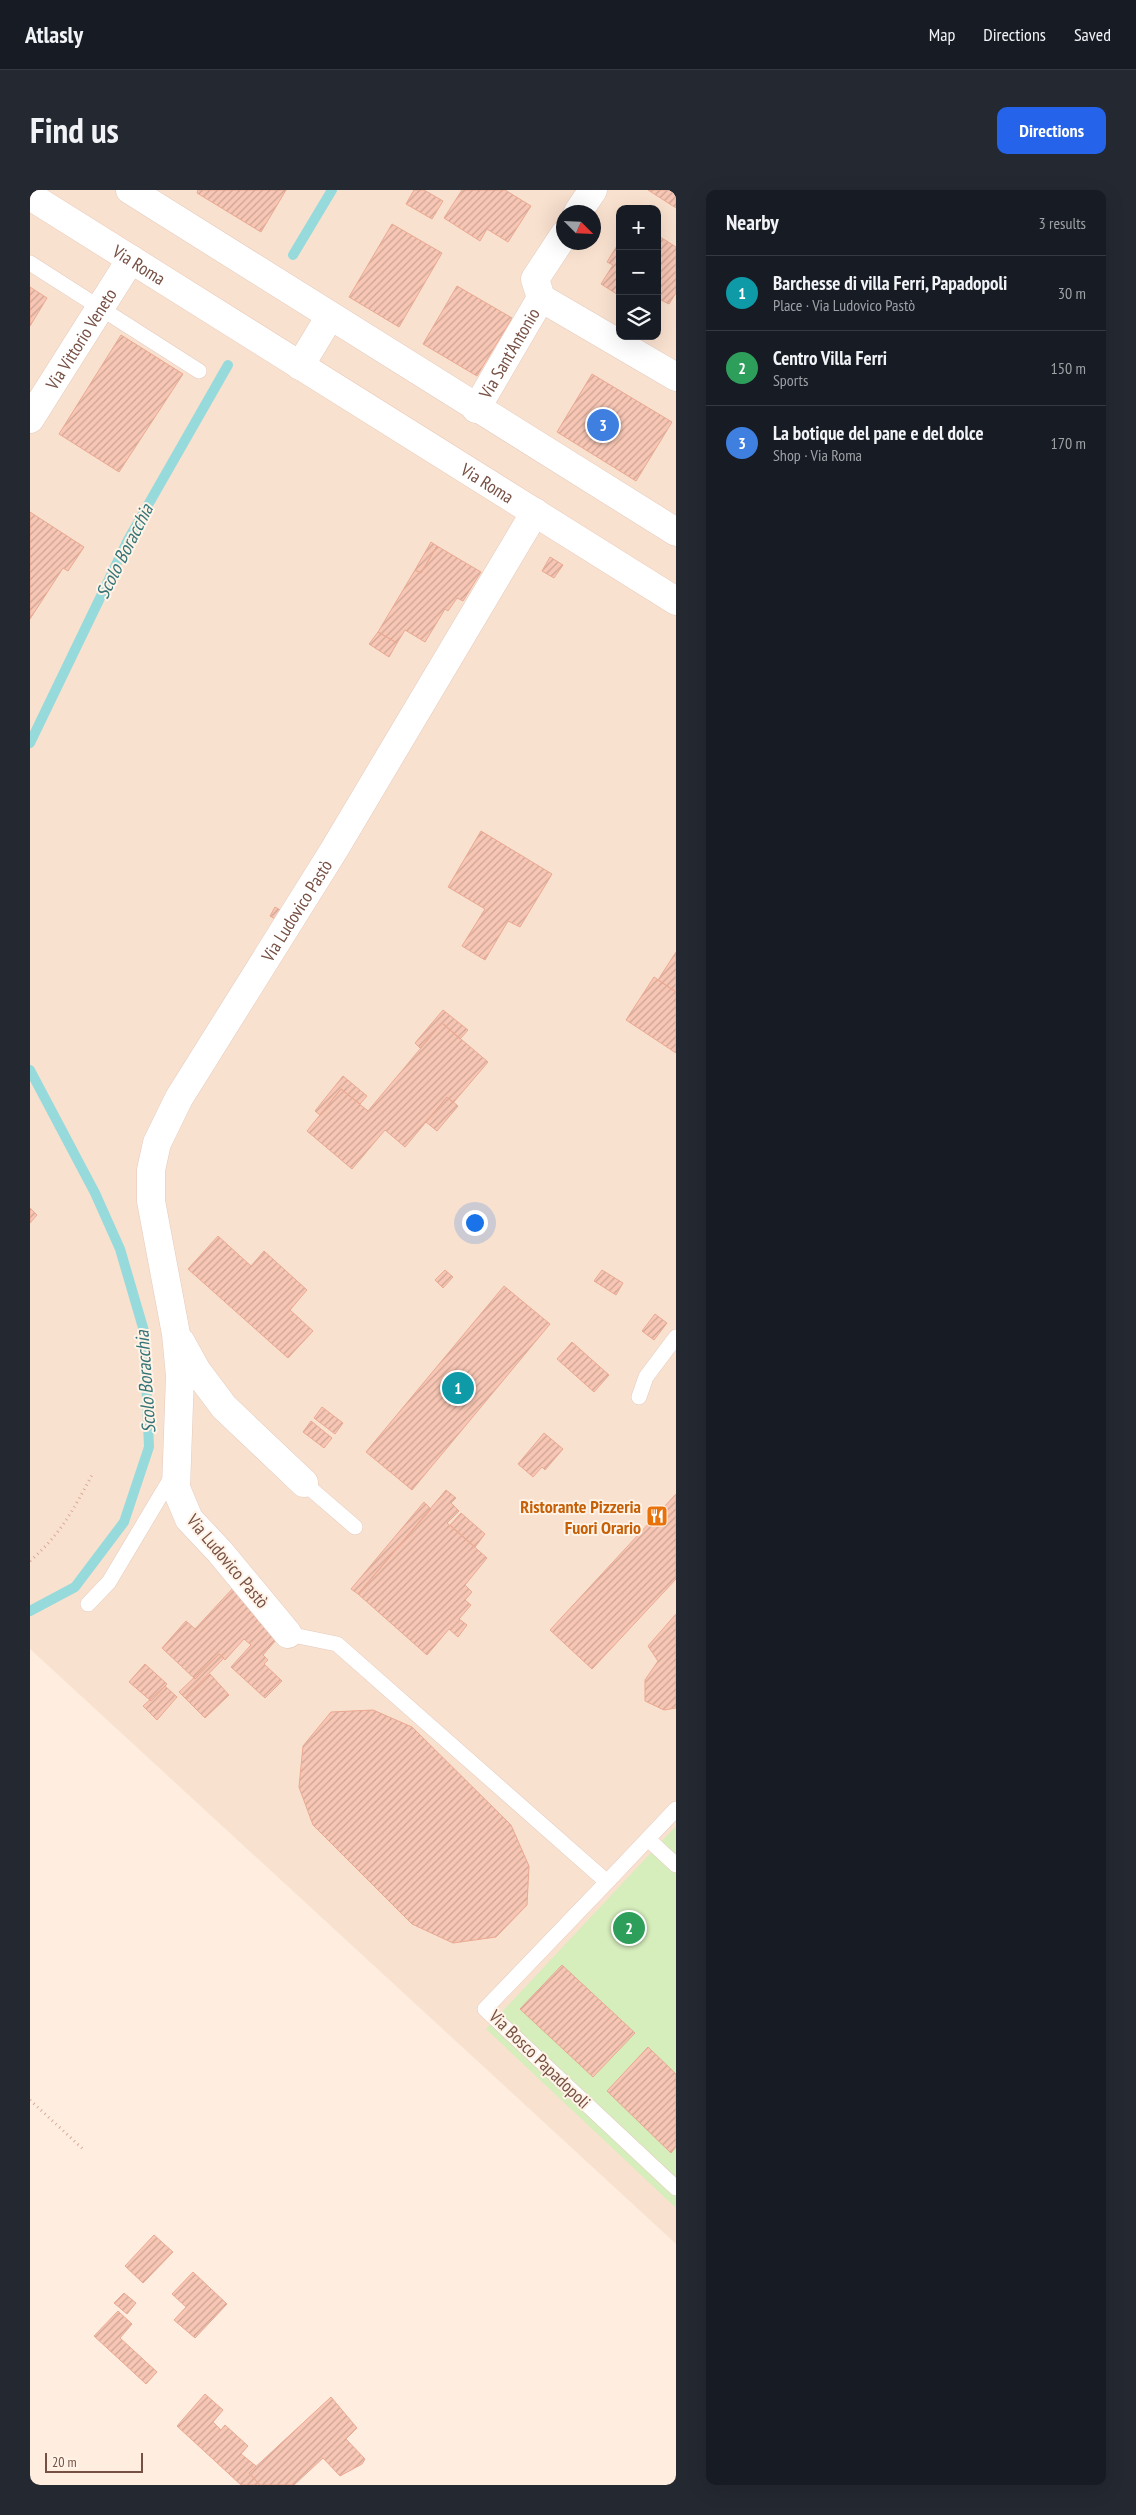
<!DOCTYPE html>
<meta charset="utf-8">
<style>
:root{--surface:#171b24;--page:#242831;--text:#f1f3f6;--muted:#9ea1a6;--line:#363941;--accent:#2563eb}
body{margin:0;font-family:"PT Sans Narrow",sans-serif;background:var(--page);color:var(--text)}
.controls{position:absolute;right:15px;top:15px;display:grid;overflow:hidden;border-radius:10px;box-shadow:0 5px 20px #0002}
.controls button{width:45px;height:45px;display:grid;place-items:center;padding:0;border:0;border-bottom:1px solid var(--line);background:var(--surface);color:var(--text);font:25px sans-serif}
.compass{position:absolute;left:526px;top:15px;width:45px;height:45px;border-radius:50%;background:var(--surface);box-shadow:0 5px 20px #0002;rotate:114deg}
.scale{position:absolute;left:15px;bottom:12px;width:98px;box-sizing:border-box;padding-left:5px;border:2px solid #775044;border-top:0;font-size:14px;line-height:18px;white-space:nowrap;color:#775044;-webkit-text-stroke:4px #fff3e7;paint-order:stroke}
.you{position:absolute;left:444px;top:1032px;width:18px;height:18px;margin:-12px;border:4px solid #fff;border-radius:50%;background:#1a73e8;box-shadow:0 0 0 8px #1a73e833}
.badge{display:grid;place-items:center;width:32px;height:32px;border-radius:50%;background:var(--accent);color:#fff;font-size:16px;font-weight:700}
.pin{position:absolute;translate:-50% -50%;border:2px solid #fff;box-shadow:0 1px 5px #0006}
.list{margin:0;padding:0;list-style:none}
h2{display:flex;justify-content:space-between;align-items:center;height:65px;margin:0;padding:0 20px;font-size:21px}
h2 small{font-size:16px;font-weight:400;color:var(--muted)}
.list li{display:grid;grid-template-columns:32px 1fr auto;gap:15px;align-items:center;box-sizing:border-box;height:75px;padding:0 20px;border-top:1px solid var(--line)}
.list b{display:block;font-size:19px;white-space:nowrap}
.list p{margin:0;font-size:16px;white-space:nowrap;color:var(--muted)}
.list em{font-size:16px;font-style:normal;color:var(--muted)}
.icon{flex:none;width:28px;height:28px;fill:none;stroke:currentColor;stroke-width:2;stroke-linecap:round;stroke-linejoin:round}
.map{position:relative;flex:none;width:646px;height:2295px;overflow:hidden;border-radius:10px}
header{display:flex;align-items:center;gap:30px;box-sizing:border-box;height:70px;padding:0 25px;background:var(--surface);border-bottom:1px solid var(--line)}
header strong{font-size:24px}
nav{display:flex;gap:28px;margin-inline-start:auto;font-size:18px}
.intro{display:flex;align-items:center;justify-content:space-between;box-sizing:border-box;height:120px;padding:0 30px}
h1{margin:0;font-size:35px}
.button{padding:12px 22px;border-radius:10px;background:var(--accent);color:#fff;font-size:18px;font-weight:700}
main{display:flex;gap:30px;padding:0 30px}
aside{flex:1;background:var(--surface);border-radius:10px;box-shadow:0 5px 20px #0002}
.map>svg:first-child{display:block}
.residential{fill:#f9e1cf;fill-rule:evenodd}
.pitch{fill:#d6edbc}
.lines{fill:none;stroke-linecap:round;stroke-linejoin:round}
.stream{stroke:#97dadc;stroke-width:10}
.building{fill:url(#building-hatch);stroke:#eba992}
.lane-casing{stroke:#e5cabd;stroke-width:16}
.street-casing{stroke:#e5cabd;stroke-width:29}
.secondary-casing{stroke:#ebcab9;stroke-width:29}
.path{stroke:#dba997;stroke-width:3;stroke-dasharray:1 4;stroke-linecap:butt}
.lane{stroke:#fff;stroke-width:15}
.street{stroke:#fff;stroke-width:28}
.secondary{stroke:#fff;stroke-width:28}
.labels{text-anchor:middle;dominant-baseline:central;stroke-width:4;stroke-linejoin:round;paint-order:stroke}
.street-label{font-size:18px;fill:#775044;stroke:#fff3e7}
.food-label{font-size:18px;font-weight:bold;fill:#c56008;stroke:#fff3e7;text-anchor:end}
.water-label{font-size:19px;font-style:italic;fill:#347477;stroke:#fff3e7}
</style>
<header>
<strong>Atlasly</strong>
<nav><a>Map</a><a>Directions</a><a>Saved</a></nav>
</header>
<div class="intro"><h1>Find us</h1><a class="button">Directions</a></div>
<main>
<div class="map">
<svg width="646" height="2295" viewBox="0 0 646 2295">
<defs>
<pattern id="building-hatch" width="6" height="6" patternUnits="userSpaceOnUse" patternTransform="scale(1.25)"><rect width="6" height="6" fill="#f7c6b4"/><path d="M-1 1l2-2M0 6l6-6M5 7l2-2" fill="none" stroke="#cda394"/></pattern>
</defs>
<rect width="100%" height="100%" fill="#ffeedf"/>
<!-- residential -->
<path class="residential" d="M0,0H646V2054L0,1459ZM590,19H627V146H590ZM534,22H564V52H534Z"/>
<!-- pitch -->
<path class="pitch" d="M646,1636V2018L456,1839Z"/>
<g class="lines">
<!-- stream -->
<path class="stream" d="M263,65L302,0
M0,553L98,350L198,175
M0,880L65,1003L90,1059L114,1141L119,1257L94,1332L45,1397L0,1421"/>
</g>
<!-- building -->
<path class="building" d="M168,0H256L231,42L167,3Z
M384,0H394L413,11L402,29L376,14Z
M432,0H475L501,16L478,52L457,39L450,51L414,28Z
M618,0H646V18Z
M362,34L412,63L369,137L319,107Z
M627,45L646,57V103L639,114L631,110L627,116Z
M590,51V106L571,94L583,75L577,72Z
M427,96L482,128L447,186L393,154Z
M0,97L17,108L0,136Z
M91,145L153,184L89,282L29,244Z
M562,184L642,232L606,291L527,242Z
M0,322L54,357L38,381L33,378L0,429Z
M401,352L407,356L391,383L385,380Z
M407,356L451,382L433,411L427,408L418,421L415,419L395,452L375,440L367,453L348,442L385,380L391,383Z
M520,367L533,375L524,388L512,381Z
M348,442L367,453L359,467L339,454Z
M451,641L522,684L490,737L478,731L455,770L432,756L455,719L418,697Z
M245,717L252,721L247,730L240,726Z
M646,762V802L628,790Z
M624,787L646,802V863L596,830Z
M413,820L438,840L430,849L412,833L390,858L385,853Z
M412,833L458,872L423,913L417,907L375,957L355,940L322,979L277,941L311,899L338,921Z
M313,886L337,906L330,914L311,899L290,925L285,921Z
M417,907L428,916L407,941L396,932Z
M0,1018L7,1025L0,1033Z
M188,1046L221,1076L234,1061L277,1100L260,1120L283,1141L258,1168L158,1079Z
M415,1080L423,1087L413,1098L405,1090Z
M572,1080L593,1093L586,1105L564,1091Z
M474,1096L520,1134L382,1300L336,1262Z
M625,1124L637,1133L624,1150L612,1141Z
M542,1152L579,1185L564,1202L527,1169Z
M292,1217L313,1233L305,1244L284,1228Z
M281,1231L302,1248L294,1258L273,1242Z
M514,1243L533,1259L515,1280L512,1277L503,1287L488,1274Z
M416,1300L426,1308L421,1313L429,1321L417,1333L457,1368L435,1395L442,1402L435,1410L441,1415L429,1429L437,1435L428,1447L419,1439L397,1465L328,1404Z
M646,1304V1389L562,1479L520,1440Z
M394,1312L401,1319L328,1404L321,1399Z
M431,1323L455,1344L445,1357L420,1335Z
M205,1396L231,1420L225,1427L240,1441L245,1451L233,1465L238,1470L234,1474L252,1491L235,1508L201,1477L221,1455L214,1449L195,1470L189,1464L165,1489L132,1458L156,1431L165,1439Z
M646,1424V1518L634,1520L615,1511V1490L628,1471L618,1456Z
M189,1464L194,1468L155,1508L149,1502Z
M115,1474L137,1494L121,1511L99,1492Z
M180,1484L199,1505L175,1528L155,1508Z
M135,1496L147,1507L127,1530L113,1516Z
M343,1520L382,1537L481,1635L499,1676L497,1715L466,1747L423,1753L382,1734L283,1635L269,1597L273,1556L301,1522Z
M532,1775L605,1843L563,1887L490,1819Z
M618,1857L646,1884V1957L641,1963L577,1901Z
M124,2045L143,2062L113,2093L95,2076Z
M163,2082L197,2114L165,2148L144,2130L156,2117L142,2104Z
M94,2103L106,2113L97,2124L84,2113Z
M88,2121L102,2134L90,2148L127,2182L116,2194L64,2146Z
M175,2204L193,2220L183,2232L191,2240L195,2235L218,2256L211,2264L226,2276L219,2283L230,2295H211L147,2236Z
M301,2207L327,2238L316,2249L335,2269L332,2274L310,2286L293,2268L264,2295H230L219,2283Z"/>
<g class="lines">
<!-- lane casing -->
<g class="lane-casing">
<path id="lane" d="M0,73L169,181
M609,1207L616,1187L646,1147
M274,1293L325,1337
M58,1414L79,1392L144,1283
M258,1444L307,1454L577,1692L455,1819L646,1998
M619,1650L646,1675
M577,1692L646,1619"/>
</g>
<!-- street casing -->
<g class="street-casing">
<g id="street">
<path d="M100,0L646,342"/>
<path d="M548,22L563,0"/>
<path d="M534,45L505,89L511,108L646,187"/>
<path d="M270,176L300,126"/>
<path id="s1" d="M446,219L511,108"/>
<path id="s2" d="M0,229L101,69"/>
<path d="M151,1152L167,1181L194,1217L274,1293"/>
<path id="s3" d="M258,1444L190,1362L159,1329L146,1298L150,1186L146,1144L121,1011V980L127,953L149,908L304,660L505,322"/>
</g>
</g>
<!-- secondary casing -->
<g class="secondary-casing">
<g id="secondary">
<path id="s4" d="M0,6L646,411"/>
</g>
</g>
<!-- path -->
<path class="path" d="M0,1371C31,1344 43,1320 62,1285
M0,1910L54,1960"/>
<!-- lane -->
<use href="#lane" class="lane"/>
<!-- street -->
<use href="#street" class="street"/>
<!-- secondary -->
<use href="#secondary" class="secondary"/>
</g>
<!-- icons -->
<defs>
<g id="restaurant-square" transform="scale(1.125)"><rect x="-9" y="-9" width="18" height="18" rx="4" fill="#e8710a" stroke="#fff3e7"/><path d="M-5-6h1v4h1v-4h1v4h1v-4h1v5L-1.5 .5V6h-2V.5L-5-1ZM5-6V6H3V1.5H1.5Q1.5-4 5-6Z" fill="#fff"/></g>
</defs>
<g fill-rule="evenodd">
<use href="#restaurant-square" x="627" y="1326"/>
</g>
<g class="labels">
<!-- street labels -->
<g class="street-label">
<text stroke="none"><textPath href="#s4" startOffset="129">Via Roma</textPath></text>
<text stroke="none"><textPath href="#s2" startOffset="95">Via Vittorio Veneto</textPath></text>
<text stroke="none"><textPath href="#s1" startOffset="65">Via Sant'Antonio</textPath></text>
<text stroke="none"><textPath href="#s4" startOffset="540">Via Roma</textPath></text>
<text stroke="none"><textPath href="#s3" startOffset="805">Via Ludovico Pastò</textPath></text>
<text transform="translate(198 1371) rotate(50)">Via Ludovico Pastò</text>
<text transform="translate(510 1869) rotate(44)">Via Bosco Papadopoli</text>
</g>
<!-- food labels -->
<g class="food-label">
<text x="611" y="1316">Ristorante Pizzeria<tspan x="611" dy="21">Fuori Orario</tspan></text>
</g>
<!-- water labels -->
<g class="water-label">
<text transform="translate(94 361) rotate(-63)">Scolo Boracchia</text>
<text transform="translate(115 1192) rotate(-94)">Scolo Boracchia</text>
</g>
</g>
</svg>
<div class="controls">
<button>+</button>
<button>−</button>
<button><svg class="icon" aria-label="layers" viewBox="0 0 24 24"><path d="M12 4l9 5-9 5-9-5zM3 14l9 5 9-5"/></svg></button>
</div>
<svg class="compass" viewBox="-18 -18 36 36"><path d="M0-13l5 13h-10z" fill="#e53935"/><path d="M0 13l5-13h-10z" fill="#9ea1a6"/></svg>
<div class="scale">20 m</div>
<div class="you"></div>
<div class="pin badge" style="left:428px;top:1198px;background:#0f9aa8">1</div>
<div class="pin badge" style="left:599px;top:1738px;background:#2e9e5b">2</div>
<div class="pin badge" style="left:573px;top:235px;background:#3f7fe0">3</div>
</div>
<aside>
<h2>Nearby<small>3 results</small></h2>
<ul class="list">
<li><span class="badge" style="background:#0f9aa8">1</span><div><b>Barchesse di villa Ferri, Papadopoli</b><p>Place · Via Ludovico Pastò</p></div><em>30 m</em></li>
<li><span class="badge" style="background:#2e9e5b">2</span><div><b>Centro Villa Ferri</b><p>Sports</p></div><em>150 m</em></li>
<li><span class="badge" style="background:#3f7fe0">3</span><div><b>La botique del pane e del dolce</b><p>Shop · Via Roma</p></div><em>170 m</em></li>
</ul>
</aside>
</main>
